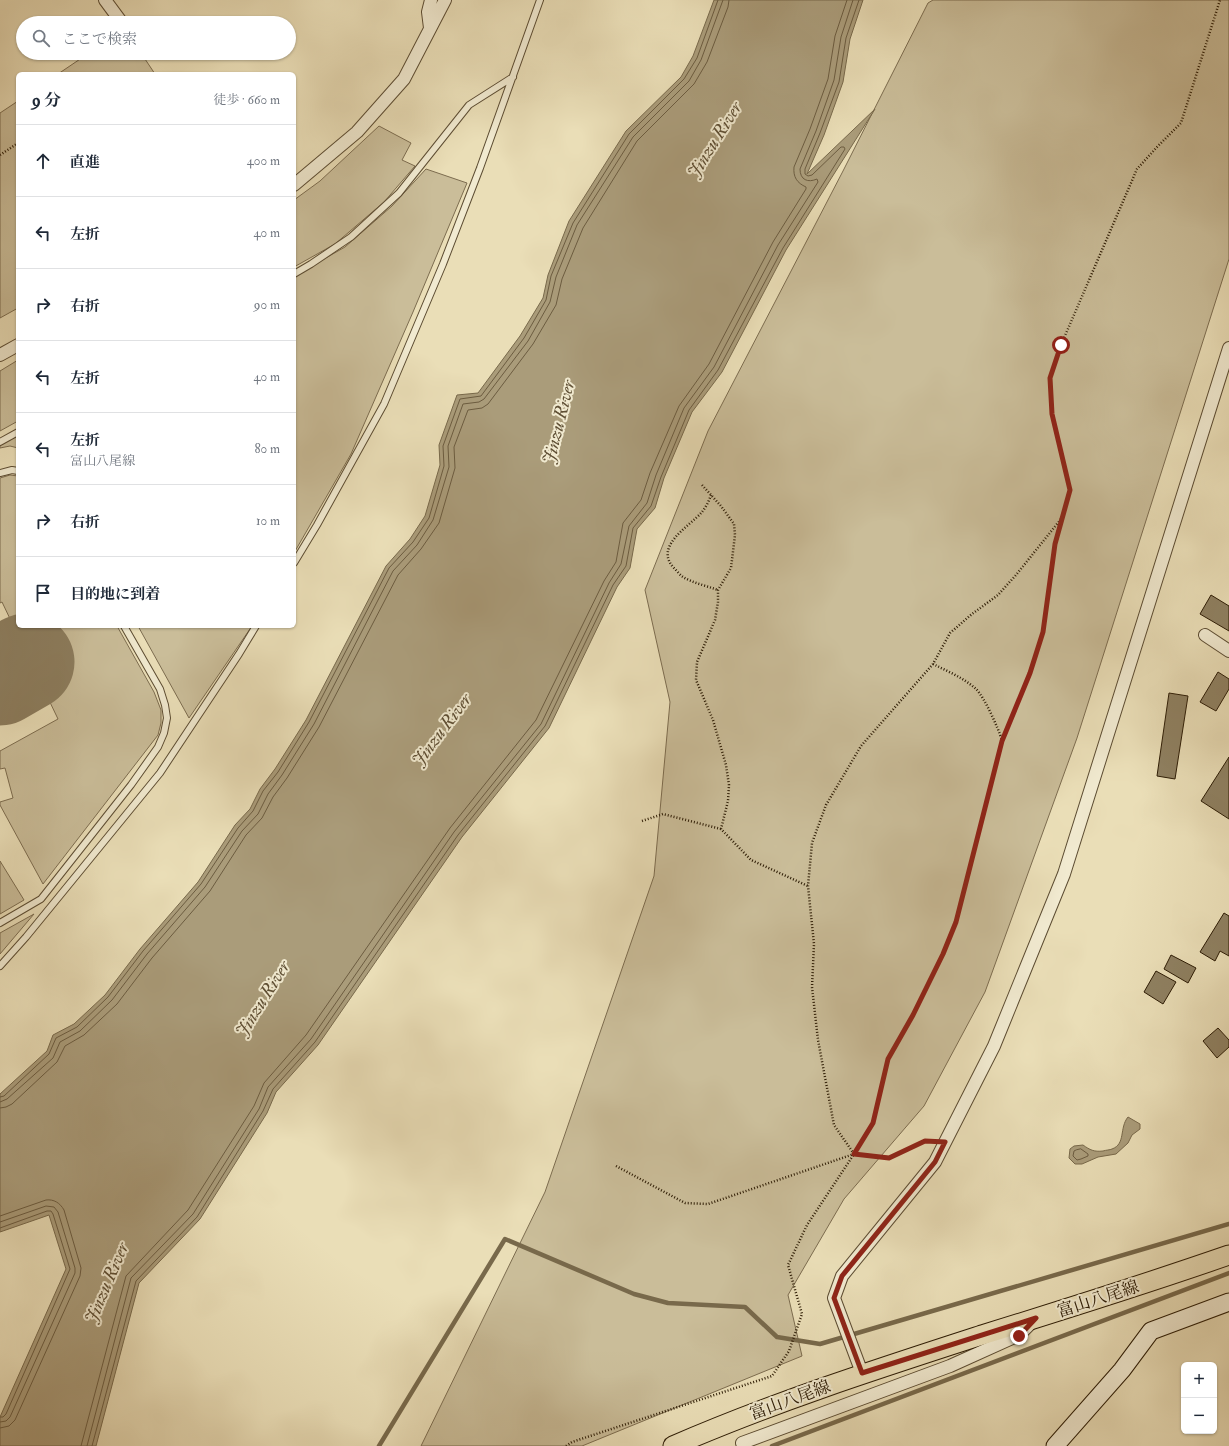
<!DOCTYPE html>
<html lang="ja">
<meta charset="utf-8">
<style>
:root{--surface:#fff;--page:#f6f6f7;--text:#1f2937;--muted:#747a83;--line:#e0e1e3}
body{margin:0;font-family:"IM FELL Double Pica","Noto Serif JP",serif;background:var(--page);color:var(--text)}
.controls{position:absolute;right:12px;bottom:12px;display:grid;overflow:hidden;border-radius:6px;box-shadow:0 1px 3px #0004}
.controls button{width:36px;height:36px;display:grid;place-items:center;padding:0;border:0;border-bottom:1px solid var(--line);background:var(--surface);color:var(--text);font:20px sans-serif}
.stop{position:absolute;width:12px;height:12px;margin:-9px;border:3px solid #8f2418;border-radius:50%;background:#fff}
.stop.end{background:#8f2418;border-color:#fff;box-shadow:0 1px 4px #0008}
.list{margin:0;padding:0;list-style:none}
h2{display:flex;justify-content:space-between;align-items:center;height:52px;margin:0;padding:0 16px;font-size:17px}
h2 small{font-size:13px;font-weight:400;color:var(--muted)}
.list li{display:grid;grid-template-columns:26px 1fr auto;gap:12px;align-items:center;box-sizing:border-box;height:72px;padding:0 16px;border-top:1px solid var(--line)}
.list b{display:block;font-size:15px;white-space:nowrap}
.list p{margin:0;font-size:13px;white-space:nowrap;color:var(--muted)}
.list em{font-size:13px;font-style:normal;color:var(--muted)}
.icon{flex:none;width:22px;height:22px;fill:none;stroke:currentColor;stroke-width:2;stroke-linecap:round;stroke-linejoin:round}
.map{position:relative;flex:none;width:1229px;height:1446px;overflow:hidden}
.search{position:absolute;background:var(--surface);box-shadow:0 1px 3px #0004;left:16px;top:16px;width:280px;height:44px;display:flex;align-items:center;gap:10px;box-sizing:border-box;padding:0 14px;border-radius:22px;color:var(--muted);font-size:15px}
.panel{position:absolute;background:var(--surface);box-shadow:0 1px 3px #0004;left:16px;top:72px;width:280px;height:556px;border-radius:6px}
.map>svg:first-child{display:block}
.green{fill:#cabd99;stroke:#7c6c4f}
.water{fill:#aa9c7a;stroke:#78694b}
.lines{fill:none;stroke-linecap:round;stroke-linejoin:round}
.shore{stroke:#6c5c40;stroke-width:1}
.stream{stroke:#78694b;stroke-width:4.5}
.runway{stroke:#8c7d5e;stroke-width:97}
.building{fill:#8f8162;stroke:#2d1c05}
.lane-casing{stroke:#5c4c32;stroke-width:8}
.street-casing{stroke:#5c4c32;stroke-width:14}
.secondary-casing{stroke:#2d1c05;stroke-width:19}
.primary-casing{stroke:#2d1c05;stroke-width:21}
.path{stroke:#2d1c05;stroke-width:2.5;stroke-dasharray:1 2;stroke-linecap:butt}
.lane{stroke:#f1ead0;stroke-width:6}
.street{stroke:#f1ead0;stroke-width:12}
.secondary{stroke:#f1ead0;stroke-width:17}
.primary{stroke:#eadeb7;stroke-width:19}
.route{stroke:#8f2418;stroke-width:5}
.labels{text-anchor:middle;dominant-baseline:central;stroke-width:4;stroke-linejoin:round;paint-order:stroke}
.street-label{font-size:17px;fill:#2d1c05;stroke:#f1ead0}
.water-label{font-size:18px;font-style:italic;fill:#5f4f34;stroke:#f1ead0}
</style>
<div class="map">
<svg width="1229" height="1446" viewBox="0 0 1229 1446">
<rect width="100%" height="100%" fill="#eadeb7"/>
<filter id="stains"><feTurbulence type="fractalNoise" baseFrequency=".005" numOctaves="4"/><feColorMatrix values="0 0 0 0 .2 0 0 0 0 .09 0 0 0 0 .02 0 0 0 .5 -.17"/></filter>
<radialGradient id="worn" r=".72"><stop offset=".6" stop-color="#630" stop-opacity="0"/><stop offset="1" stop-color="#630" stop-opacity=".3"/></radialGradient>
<!-- green -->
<path class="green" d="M933,0H1229V259L1077,738L985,992L924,1106L844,1199L788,1295L802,1356L582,1446H421L545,1192L654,876L670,702L645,590L708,431L843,171L928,3Z
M89,53H141L155,74H58Z
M18,101V308L0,318V113Z
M379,126L411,143L402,160L415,166L384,202L335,244L294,267V200L320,181Z
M426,169L467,183L413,312L351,454L294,553V276L345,247L392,206Z
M18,360V421L0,431V371Z
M18,429V448L10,446L0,448V439Z
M10,475L18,476V626H117L154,692L161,710V723L158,735L43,884L0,805V802L13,798L5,768L0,769V751L58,719L2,602L0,603V478Z
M138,626H252L189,718Z
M0,861L24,900L0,914Z
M34,914L0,954V933Z"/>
<!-- water -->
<path class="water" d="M714,0H863L850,39L843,82L824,135L807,174L875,109L786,250L722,372L692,412L664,478L655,508L637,529L630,568L617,587L549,728L462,837L318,1045L276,1092L267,1113L200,1219L139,1283L96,1446H0V1417L66,1269L49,1215L0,1232V1094L47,1051L53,1035L74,1024L105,995L140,949L198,882L235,825L250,809L260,789L275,769L306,720L386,566L410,539L425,516L440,465L439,445L457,395L478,393L520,336L543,298L548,275L569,221L626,131L681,77L693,56Z
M1128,1117L1140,1124V1129L1132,1135L1128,1143L1116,1154L1098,1157L1082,1164H1075L1069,1158L1070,1149L1074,1146L1083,1145C1090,1150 1094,1152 1103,1151C1106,1150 1110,1150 1112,1149C1126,1144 1119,1128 1128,1117Z"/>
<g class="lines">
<!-- shore -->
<path class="shore" d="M0,1097L4,1096L49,1054L56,1038L77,1027L108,997L143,951L201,884L238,828L253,811L263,791L278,772L309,722L389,568L413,542L429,518L444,466L443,446L460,399L481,396L524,338L546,300L551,276L573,223L629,134L684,79L697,58L718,0
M0,1102L7,1099L53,1058L60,1042L80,1031L112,1000L147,954L205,887L242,831L258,814L268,794L282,775L314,724L393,571L417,545L433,520L449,467L448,446L463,404L479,402L484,399L528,341L550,302L556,277L577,225L633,137L689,81L701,60L723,0
M0,1108L6,1107L12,1104L57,1062L65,1046L84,1035L117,1004L152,958L210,891L246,835L262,818L273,797L287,778L319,727L398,575L421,549L439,523L455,468L454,447L468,410L482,408L488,404L533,344L556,305L562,279L583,228L637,141L694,84L707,62L728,7L729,0
M1081,1149L1088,1154V1156L1081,1159L1077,1160L1073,1156L1074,1151L1076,1150Z
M0,1216L46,1200C54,1199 60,1203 64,1210L81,1268L80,1276L15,1420L9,1426L0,1428
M0,1222L46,1206L54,1207L58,1212L75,1268V1273L10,1417L6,1421L0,1422
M0,1228L47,1211H51L53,1214L70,1269L6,1414L3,1417H0
M81,1446L126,1276L188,1210L254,1106L264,1083L306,1035L450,828L536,720L604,581L616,562L623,523L641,500L650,473L679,406L709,364L773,242L806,189V187C797,183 793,177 794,167L810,129L828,79L835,36L847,0
M87,1446L131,1278L193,1214L259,1109L268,1087L311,1039L454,832L541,724L609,583L621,564L629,526L647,503L656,475L684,408L714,367L778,245L818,182L817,179C808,183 800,180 800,169L816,131L834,80L841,37L853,0
M92,1446L136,1281L197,1217L263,1111L273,1089L315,1042L458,835L545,726L613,585L626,566L633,528L651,506L661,477L689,410L718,370L783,248L845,149L844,147H841L812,175L808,176L805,174V169L820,133L839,82L846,38L859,0"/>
<!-- stream -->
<path class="stream" d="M379,1446L505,1239L634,1294L668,1303L745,1307L777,1337L820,1344L1229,1224
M772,1446L1229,1273"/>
<!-- runway -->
<path class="runway" d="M0,677L26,662"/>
</g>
<!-- building -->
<path class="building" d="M1211,595L1229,606V631L1200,614Z
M1218,672L1229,679V689L1216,711L1200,702Z
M1169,693L1188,696L1175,779L1157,776Z
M1229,757V819L1201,801Z
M1224,913L1229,916V956L1220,951L1215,961L1200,952Z
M1171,955L1196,968L1188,983L1164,969Z
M1156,971L1176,982L1163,1004L1144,992Z
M1218,1028L1229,1040V1047L1217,1058L1203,1041Z"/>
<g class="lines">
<!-- lane casing -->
<g class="lane-casing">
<path id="lane" d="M294,274L311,264L351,237L399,193L469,105L513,77
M0,442L18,432
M0,473L12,470L18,471
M294,563L317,525L384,404L443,264L480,168L540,0
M0,923L41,899L131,785L158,747L164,733L167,718L165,705L160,689L124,626
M0,966L26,937L160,773L239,654L256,626"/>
</g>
<!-- street casing -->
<g class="street-casing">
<path id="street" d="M105,0L122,23
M430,28L428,12L431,0
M294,185L357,132L404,79L445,0
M0,355L18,345
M1205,635L1229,651
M862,1373L834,1298L842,1276L935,1162L994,1046L1064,874L1229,348
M742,1443L950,1366L1019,1335L1034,1320"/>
</g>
<!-- secondary casing -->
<g class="secondary-casing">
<path id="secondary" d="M1055,1446L1122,1370L1151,1331L1229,1302"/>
</g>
<!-- primary casing -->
<g class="primary-casing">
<path id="primary" d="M673,1446C774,1402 880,1368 985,1334C1066,1309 1148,1283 1229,1255"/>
</g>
<!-- path -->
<path class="path" d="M0,155L18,143
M702,485L721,506L734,524L735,535L731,568L718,590V602L715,620L697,662L696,680L713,720L726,765L729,785L728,801L721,829L751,860L808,886
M711,495C709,501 706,507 702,512C690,526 653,546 674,568C677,571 680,575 683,577C693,583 707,586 718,590
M933,664C947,671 964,678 976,689C985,698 998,728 1002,740
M642,821L663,814L721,829
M854,1154L834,1125L818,1040L812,987L814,944L808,886L812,843L826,805L861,746L933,664L950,633L972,614L998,595L1016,575L1061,519
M616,1166L685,1203L708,1204L854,1154L873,1123L888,1059L913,1015L943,954L956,922L1002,741L1030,673L1043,632L1055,544L1070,490L1052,414L1050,378L1061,345L1137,169L1157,147L1181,123L1220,0
M566,1446L572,1442L772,1376L789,1351L802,1314L788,1265L807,1225L854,1154L889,1158L925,1141H931"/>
<!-- lane -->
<use href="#lane" class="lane"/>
<!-- street -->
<use href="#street" class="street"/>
<!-- secondary -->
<use href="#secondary" class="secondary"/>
<!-- primary -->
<use href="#primary" class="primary"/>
</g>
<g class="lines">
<!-- route -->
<path class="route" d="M1019,1336L1036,1318L862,1373L834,1298L842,1276L935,1162L945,1142L925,1141L889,1158L854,1154L873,1123L888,1059L913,1015L943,954L956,922L1002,741L1030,673L1043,632L1055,544L1070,490L1052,414L1050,378L1061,345"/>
</g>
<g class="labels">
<!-- street labels -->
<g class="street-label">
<text transform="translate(1098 1299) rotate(-18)">富山八尾線</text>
<text transform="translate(790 1400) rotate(-20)">富山八尾線</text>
</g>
<!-- water labels -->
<g class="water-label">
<text transform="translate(715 140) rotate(-58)">Jinzu River</text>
<text transform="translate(559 422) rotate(-76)">Jinzu River</text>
<text transform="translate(442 730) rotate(-53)">Jinzu River</text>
<text transform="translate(263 999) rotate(-58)">Jinzu River</text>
<text transform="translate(107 1283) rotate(-67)">Jinzu River</text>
</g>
</g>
<rect width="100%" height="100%" filter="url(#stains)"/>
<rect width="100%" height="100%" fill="url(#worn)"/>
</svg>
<div class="controls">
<button>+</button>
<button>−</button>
</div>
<div class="stop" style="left:1061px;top:345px"></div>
<div class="stop end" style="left:1019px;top:1336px"></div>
<div class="search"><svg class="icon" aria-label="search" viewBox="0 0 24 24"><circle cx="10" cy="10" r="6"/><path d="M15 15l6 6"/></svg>ここで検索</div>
<section class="panel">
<h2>9 分<small>徒歩 · 660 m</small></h2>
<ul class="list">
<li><svg class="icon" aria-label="ahead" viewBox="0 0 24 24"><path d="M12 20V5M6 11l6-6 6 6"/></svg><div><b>直進</b></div><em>400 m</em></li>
<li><svg class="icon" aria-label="left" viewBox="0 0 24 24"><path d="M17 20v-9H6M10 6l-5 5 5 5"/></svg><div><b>左折</b></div><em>40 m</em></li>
<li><svg class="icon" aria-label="right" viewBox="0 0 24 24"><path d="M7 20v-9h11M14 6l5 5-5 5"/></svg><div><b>右折</b></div><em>90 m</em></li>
<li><svg class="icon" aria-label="left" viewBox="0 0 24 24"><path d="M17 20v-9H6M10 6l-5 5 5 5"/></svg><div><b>左折</b></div><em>40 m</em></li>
<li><svg class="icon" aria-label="left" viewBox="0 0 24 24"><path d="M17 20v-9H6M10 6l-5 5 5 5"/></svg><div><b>左折</b><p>富山八尾線</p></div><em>80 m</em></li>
<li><svg class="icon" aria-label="right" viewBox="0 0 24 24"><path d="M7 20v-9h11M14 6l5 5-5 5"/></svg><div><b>右折</b></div><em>10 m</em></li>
<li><svg class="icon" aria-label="arrive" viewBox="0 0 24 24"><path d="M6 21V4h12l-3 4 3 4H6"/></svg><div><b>目的地に到着</b></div></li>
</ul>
</section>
</div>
